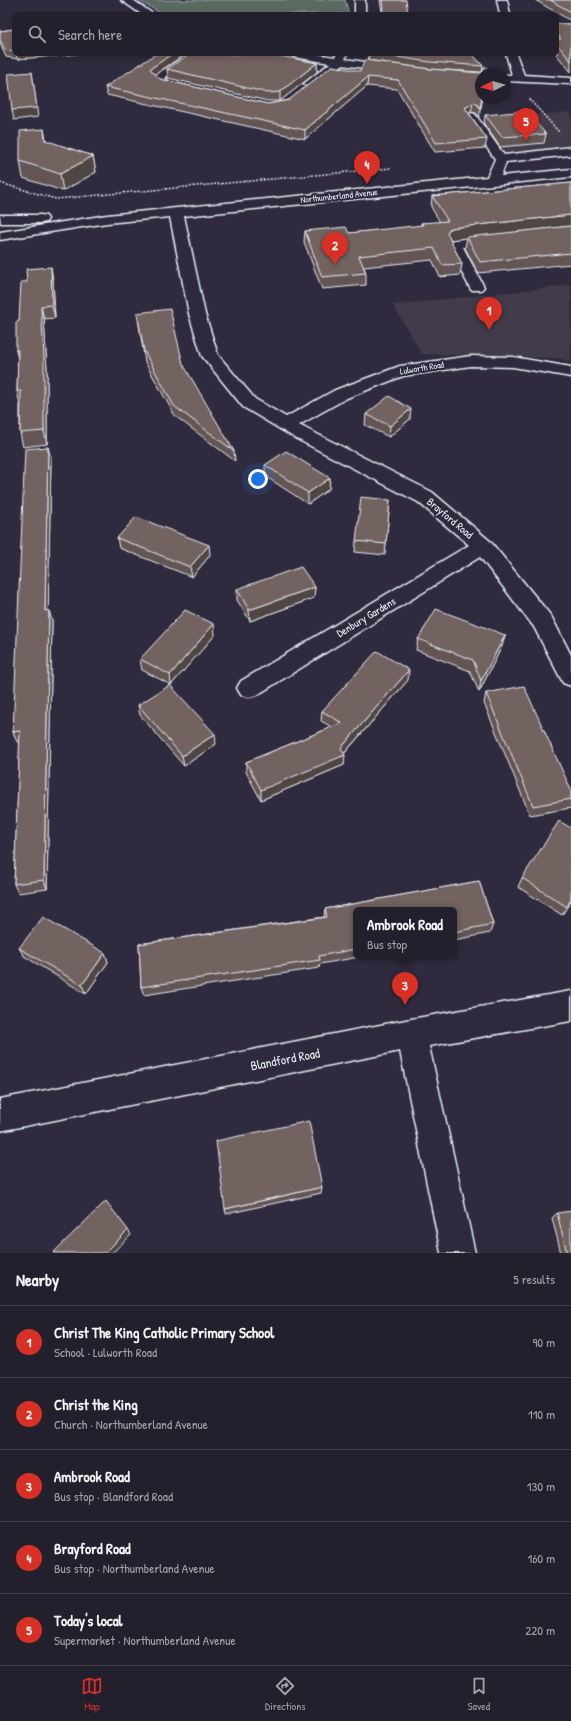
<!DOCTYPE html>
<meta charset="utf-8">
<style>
:root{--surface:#23202e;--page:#2f2d3a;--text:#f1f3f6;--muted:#a3a3aa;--line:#403e4a;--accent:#d93025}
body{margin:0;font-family:"Patrick Hand",sans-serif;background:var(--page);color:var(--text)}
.compass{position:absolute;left:475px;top:68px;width:36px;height:36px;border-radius:50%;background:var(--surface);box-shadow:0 2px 6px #0003;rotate:264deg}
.you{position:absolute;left:258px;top:479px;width:14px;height:14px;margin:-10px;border:3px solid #fff;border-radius:50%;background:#1a73e8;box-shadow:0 0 0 6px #1a73e833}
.badge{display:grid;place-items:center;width:26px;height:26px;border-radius:50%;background:var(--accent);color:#fff;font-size:13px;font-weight:700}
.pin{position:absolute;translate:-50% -33px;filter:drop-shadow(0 1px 2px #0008)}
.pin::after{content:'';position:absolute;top:21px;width:14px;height:12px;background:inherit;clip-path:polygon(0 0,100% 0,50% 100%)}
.popup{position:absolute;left:353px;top:907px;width:104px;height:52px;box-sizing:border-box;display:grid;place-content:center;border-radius:6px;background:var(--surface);filter:drop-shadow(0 1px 3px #0005);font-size:13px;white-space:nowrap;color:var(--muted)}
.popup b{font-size:15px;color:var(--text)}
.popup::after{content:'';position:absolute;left:50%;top:100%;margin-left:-8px;border:8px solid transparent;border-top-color:var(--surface)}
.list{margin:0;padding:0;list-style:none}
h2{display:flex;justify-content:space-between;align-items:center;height:52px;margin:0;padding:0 16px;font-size:17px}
h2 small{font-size:13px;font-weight:400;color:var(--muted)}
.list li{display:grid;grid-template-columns:26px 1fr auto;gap:12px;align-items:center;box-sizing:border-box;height:72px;padding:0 16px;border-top:1px solid var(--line)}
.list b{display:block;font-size:15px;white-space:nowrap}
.list p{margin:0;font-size:13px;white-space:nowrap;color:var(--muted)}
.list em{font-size:13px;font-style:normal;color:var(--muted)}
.icon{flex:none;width:22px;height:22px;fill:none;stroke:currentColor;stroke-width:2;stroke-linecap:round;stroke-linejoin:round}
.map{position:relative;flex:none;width:571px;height:1253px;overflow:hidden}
.search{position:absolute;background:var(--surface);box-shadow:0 2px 6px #0003;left:12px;right:12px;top:12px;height:44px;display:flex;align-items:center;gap:10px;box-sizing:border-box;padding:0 14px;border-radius:6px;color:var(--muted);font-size:15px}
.sheet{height:412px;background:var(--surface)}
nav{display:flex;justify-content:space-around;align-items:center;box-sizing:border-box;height:56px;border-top:1px solid var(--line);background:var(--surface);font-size:11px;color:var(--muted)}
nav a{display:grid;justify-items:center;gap:2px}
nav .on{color:var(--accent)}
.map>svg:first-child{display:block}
.built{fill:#433b48}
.green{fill:#5a6a61;stroke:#a1aeac}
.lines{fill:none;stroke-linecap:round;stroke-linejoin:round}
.minor-casing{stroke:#e8f1f8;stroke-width:3}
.path{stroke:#e8f1f8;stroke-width:1.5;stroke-dasharray:2 1.5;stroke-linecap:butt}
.minor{fill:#2f2a3d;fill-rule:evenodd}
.wall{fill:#635553;stroke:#e8f1f8}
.shaded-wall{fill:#504543;stroke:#e8f1f8}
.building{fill:#736360;stroke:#e8f1f8}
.labels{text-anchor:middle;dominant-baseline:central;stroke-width:4;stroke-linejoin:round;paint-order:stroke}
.far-street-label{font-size:9px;fill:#e8f1f8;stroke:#2f2a3d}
.street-label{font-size:11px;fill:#e8f1f8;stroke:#2f2a3d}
.near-street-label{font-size:13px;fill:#e8f1f8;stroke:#2f2a3d}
</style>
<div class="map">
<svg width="571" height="1253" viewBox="0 0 571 1253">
<rect width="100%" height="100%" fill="#2f2a3d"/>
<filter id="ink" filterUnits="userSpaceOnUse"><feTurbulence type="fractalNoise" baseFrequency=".025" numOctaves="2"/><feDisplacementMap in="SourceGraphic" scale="8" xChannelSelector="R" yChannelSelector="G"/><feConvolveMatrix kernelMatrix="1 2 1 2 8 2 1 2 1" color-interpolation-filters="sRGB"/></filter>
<g filter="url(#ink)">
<!-- built -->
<path class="built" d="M571,112V147L492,154L468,121Z
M571,285V362L558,358L422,354L393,305Z"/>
<!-- green -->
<path class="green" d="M138,0H345L349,14H162Z"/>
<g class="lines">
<!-- minor casing -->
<g class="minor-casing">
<path id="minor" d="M121,0H133L153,14H141Z
M355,0H365V14H355Z
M497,0H507L510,14H500Z
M188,54H200L165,78L169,82L189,87L191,89L189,91C178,94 159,87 152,78L154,76Z
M289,54H315L335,57L337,54H347L345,59L392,66L398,69L392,72L342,65L314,86H306L304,84L306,82L330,63L294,57Z
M506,54H516L524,75L571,78V84L505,81V75H512Z
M471,113L475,114L504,155L571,147V155L506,162L501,176L571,169V177L184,216L205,314L218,355L255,399L286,417L335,390L400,366L471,356L513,357L571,367V377L513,367L471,366L403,376L347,398L299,425L432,492L490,541L551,616L571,655V686L563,683L534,627L480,557L257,695L249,697L241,695L237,688L241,681L469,545L418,502L295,438L243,407L202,356L189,314L170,217L107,223L0,240V232L107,215L487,177L495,159L465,117Z
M0,215H41L46,216L48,219L46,222L41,223H1Z
M496,235L501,236L503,239L501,242L463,247L484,287L481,290H471L447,244L449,241L454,240Z
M571,991V1021L429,1046L475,1253H441L400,1051L0,1131V1099L411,1019Z"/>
</g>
<!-- path -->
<path class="path" d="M529,99L559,132
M0,183L56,199L391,168"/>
<!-- minor -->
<use href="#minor" class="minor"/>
</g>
<!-- wall -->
<path class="wall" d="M380,0H406L382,11Z
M535,0H571V21Z
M557,24H571V72L556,54H557Z
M14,29V54H78L17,59L6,57L0,44V31Z
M369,54H472L483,66L482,72L429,69L368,60Z
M317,63V72L280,101H268L168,78L167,69Z
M332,66L483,98L479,117L476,113L471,112L469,113L487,139L485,148L435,152L397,89L367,86L305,139L107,95L105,87L155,75L160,79L268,104L289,100Z
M485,115L546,134L544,143L500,147L484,124Z
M46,141L93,156L96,172L63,191L23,178L20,161Z
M571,183V264L478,273L465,248L467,237L450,239L462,264L460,275L440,277L432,260L364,267L366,273V285L322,289L304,242L305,231L349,233L421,226V223L440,222L431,207L432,196Z
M53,280L55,318L44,319L47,370V444L23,447L20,433V405L17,391L18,359L16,351L19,321L27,282Z
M137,313L234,451L235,461L175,416L145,362Z
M366,414L410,419L389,437L365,425Z
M51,458L48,610L52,621L47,889L18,893L14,884L20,742H17L13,732Z
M265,465L330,478L329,489L308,504L265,476Z
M390,500L385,555L355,552L356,541Z
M117,538L210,555L192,577L119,548Z
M315,587L314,598L250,621L237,600V589Z
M215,635L171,685L142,670L140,659Z
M505,635L502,646L479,692L470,671L416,650L418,639Z
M408,680L344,754V765L261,800L246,772V762L332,727L321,721L322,711Z
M486,693L571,790V808L530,815L484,703Z
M138,705L216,744L184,766L140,715Z
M571,828V901L562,915L518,887L522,878Z
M479,881L493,924L490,933L454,940V910H356V956H365L320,964L319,968L144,995L141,987L139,944L324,917L325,909Z
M19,948L105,953L108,962L86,994L24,956Z
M322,1187L321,1193L226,1214L225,1209Z
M557,1213L571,1253H561L552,1218Z"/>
<!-- shaded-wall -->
<path class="shaded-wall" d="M16,54H78L17,59Z
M172,54H185L150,78V69Z
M317,63V72L280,101V92Z
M32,72L38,117L14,120L12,110Z
M368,77L367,86L305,139V130Z
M473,103L471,112L464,117L465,108Z
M44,129L47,145L45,140Z
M93,156L96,172L63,191L60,174Z
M571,215V226L449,240L447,233L450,228Z
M51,267L53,280L55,318L52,305Z
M41,306L44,319L47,370V444L44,431Z
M411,409L410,419L389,437L390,426Z
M48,447L51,458L48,621L45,611Z
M330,478L329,489L308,504V493Z
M209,545L210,555L192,577L190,567Z
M315,587L314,598L250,621L249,610Z
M49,610L52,621L47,889L44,880Z
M214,624L215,635L171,685L170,675Z
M505,635L502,646L479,692L481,681Z
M409,670L408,680L341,757L345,755L344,765L261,800V790L341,748Z
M215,734L216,744L184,766L182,756Z
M105,953L108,962L86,994L82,985Z
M128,1230L131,1235L112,1253H105Z"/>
<!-- building -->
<path class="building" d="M382,0H406L408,14H382L383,7Z
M550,0H571V12Z
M557,24H571V61L557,44V39H561L557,33Z
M14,29V52L5,50L0,40V31Z
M156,54H172L150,69L160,79L268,104L289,100L332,66L360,71L365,60L430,69L482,73L485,66L488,69L487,74H481V98H482L480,108L477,104L473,103L465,108L487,139L436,143L398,80L368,77L305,130L105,87Z
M190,54H269L317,63L280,92L268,93L167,69Z
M376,54H472L483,66L430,62Z
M32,72L37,108L12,110L8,74Z
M525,111L546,134L502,137L485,115Z
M44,129L45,140L93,156L60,174L20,161V131Z
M571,183V215L450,228L447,233L462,264L442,265L434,248L359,256L366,273L322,277L305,231L346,227L349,233L423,225L421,223L448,221L432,196Z
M571,226V253L480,262L467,237Z
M51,267L52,305L41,306L44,357V431L20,433L21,391H17L18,350L16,351V322L19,321L21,282H27L26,269Z
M170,309L183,364L234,451L174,406L144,351L137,313Z
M389,396L411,409L390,426L366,414Z
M48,447L45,611L49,610L44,880L14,884L20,731L13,732L25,449Z
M286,451L330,478L308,493L265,465Z
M361,497L390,500L386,544L356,541Z
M136,517L209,545L190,567L117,538Z
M301,567L315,587L249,610L237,589Z
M436,609L505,635L481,681L473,660L418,639Z
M185,610L214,624L170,675L140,659Z
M377,651L409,670L341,748L345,755L261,790L246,762L342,723L322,711Z
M170,685L215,734L182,756L138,705Z
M524,686L571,790V799L533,806L486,693Z
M559,821L571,828V899L567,907L522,878Z
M479,881L493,924L454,932V910H356V949L319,956L320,960L141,987L139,944L327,917L325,909Z
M43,917L105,953L82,985L19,948Z
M309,1121L322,1187L225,1209L216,1141Z
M106,1201L128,1230L105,1253H53Z
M571,1211V1253H567L557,1213Z"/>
</g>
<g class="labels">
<!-- far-street labels -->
<g class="far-street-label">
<text transform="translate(339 196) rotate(-6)">Northumberland Avenue</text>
<text transform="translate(422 368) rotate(-9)">Lulworth Road</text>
</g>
<!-- street labels -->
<g class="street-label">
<text transform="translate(450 518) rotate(40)">Brayford Road</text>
<text transform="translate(366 617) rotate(-31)">Denbury Gardens</text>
</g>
<!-- near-street labels -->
<g class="near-street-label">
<text transform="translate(285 1059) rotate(-11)">Blandford Road</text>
</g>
</g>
</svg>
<svg class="compass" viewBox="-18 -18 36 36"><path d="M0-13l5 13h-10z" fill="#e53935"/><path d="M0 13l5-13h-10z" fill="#a3a3aa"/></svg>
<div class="you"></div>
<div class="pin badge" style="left:489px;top:330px">1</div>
<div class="pin badge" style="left:335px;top:265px">2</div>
<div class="pin badge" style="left:405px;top:1005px">3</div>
<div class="popup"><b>Ambrook Road</b>Bus stop</div>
<div class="pin badge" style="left:367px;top:184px">4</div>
<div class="pin badge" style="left:526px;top:141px">5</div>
<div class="search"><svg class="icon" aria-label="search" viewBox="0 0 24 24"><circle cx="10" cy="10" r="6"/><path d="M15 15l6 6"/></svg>Search here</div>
</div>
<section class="sheet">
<h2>Nearby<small>5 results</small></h2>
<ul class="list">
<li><span class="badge">1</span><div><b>Christ The King Catholic Primary School</b><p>School · Lulworth Road</p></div><em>90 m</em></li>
<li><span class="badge">2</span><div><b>Christ the King</b><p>Church · Northumberland Avenue</p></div><em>110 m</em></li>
<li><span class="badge">3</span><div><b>Ambrook Road</b><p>Bus stop · Blandford Road</p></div><em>130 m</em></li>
<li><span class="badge">4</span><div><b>Brayford Road</b><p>Bus stop · Northumberland Avenue</p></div><em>160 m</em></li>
<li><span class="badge">5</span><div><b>Today's local</b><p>Supermarket · Northumberland Avenue</p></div><em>220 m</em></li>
</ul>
</section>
<nav>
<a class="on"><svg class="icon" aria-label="map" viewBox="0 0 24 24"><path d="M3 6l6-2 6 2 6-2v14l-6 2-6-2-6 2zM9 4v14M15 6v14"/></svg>Map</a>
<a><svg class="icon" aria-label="directions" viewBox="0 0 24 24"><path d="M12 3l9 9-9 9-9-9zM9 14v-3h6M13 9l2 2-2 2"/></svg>Directions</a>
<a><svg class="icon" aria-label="saved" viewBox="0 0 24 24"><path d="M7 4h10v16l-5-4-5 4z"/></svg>Saved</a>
</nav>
